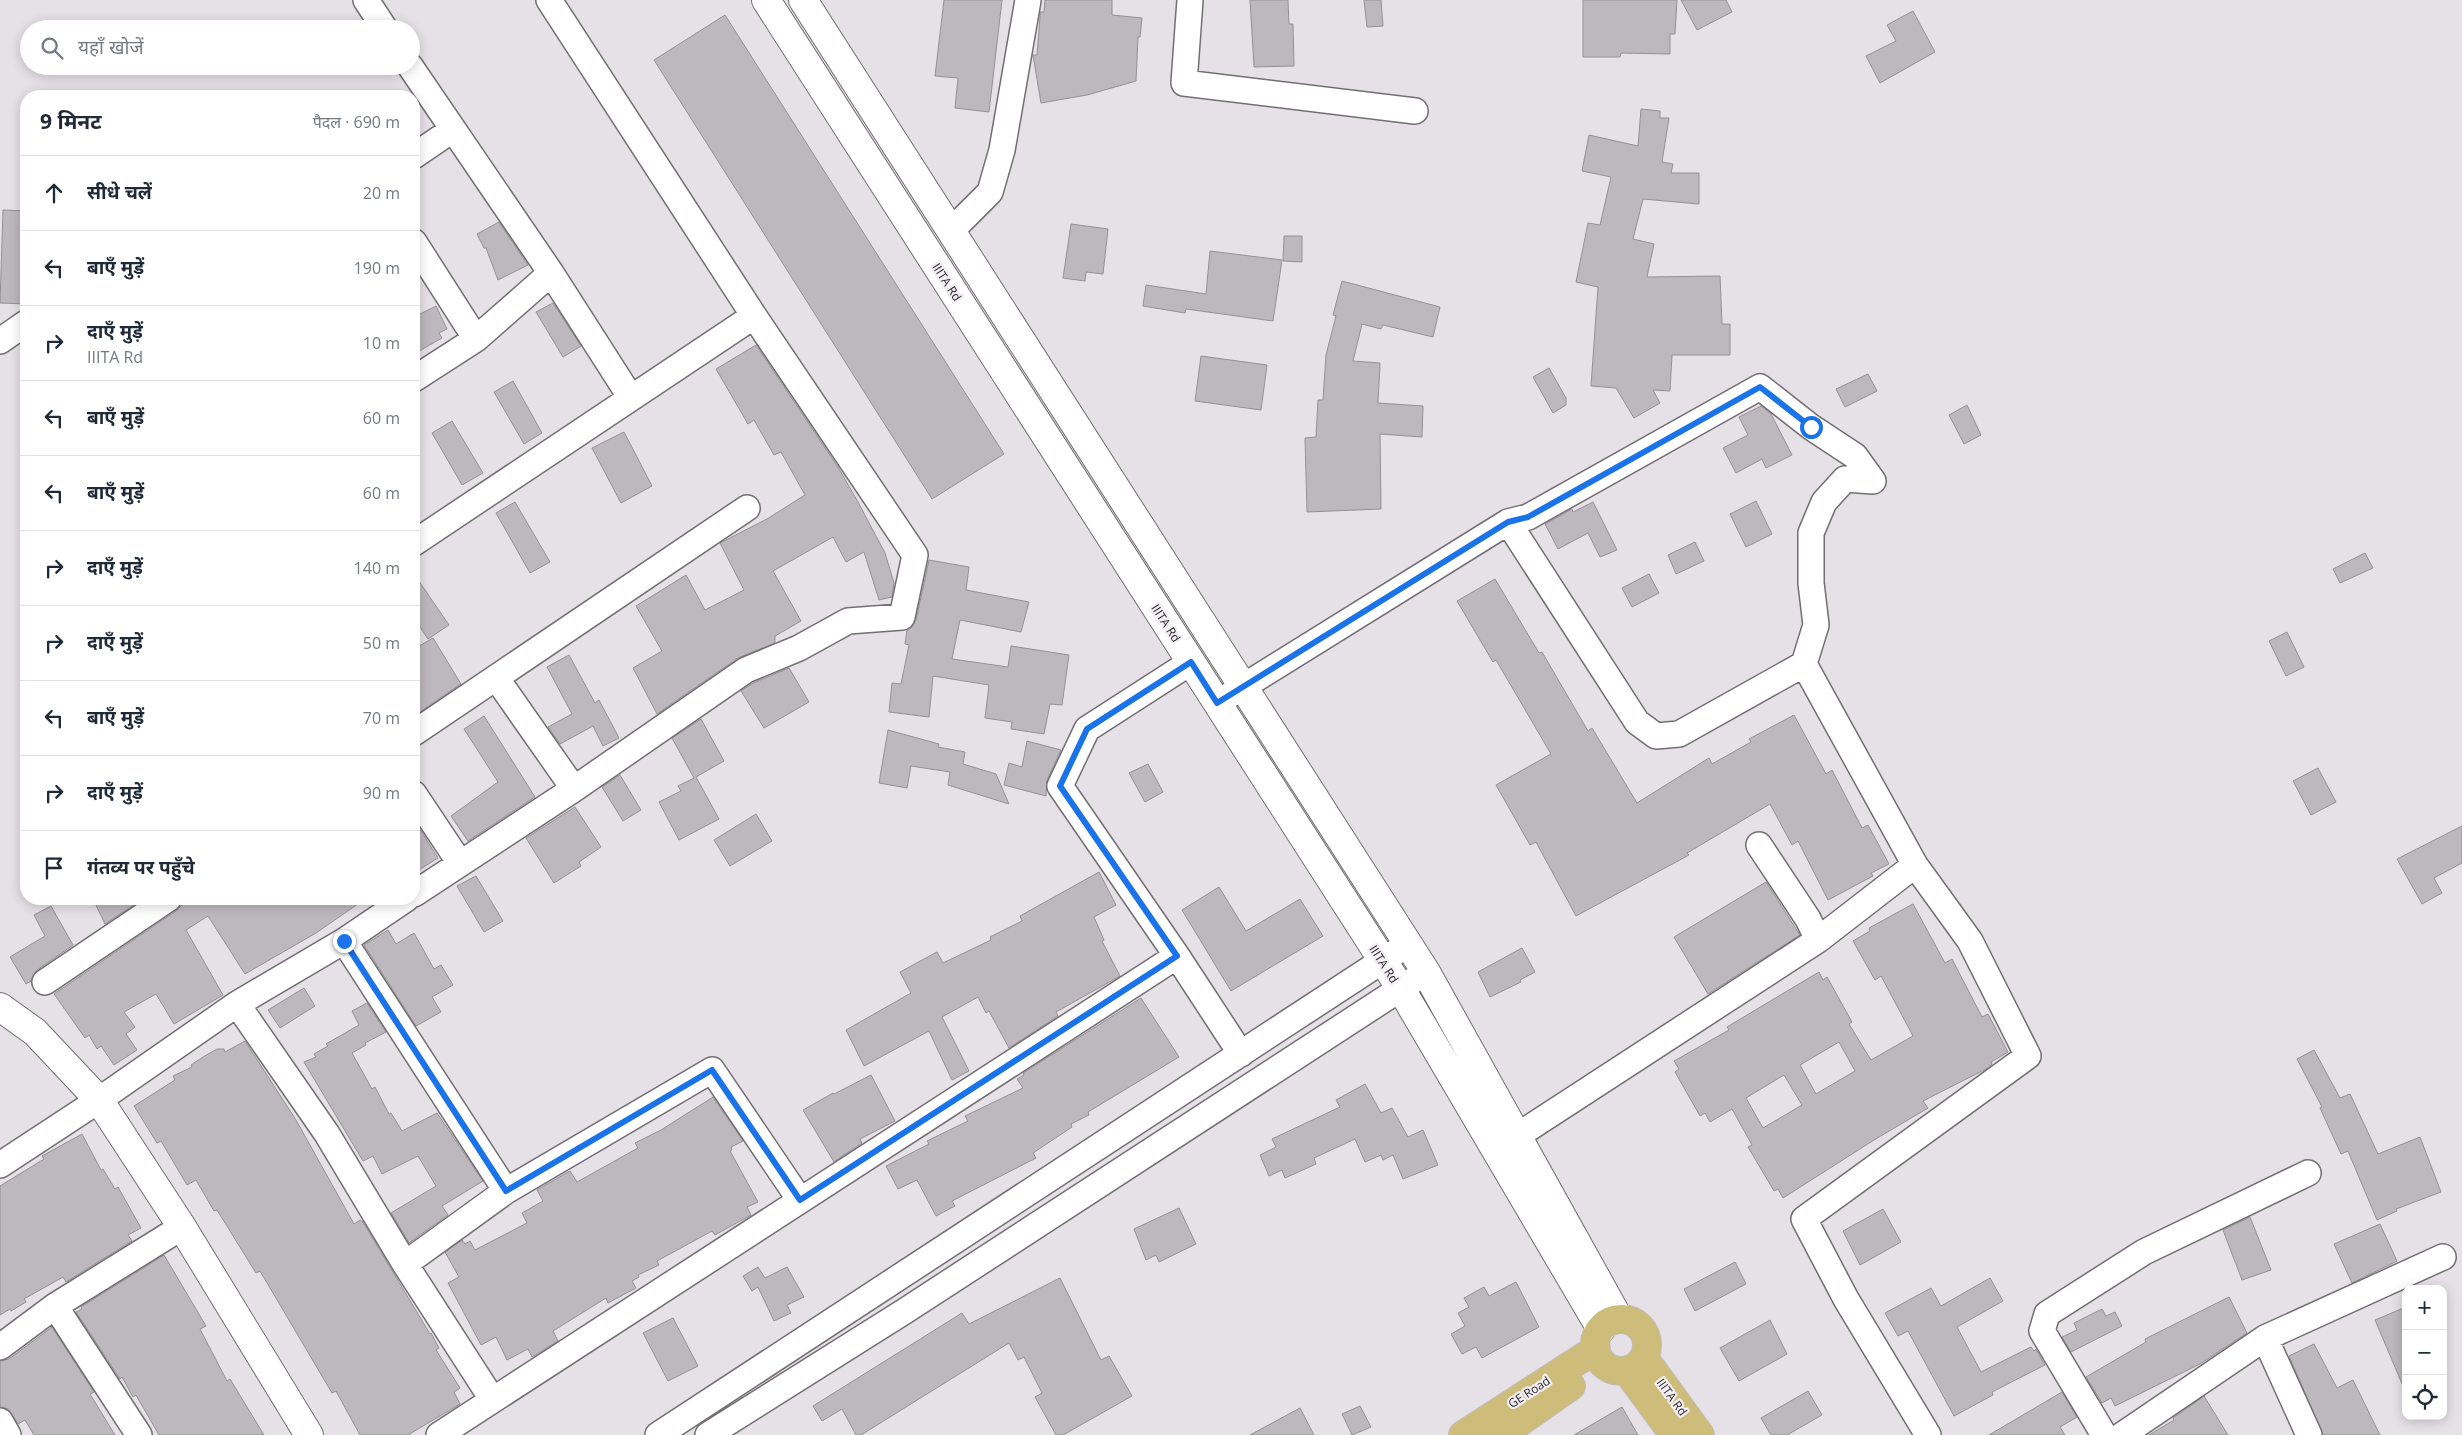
<!DOCTYPE html>
<html lang="hi">
<meta charset="utf-8">
<style>
:root{--surface:#fff;--page:#f2f2f3;--text:#1f2937;--muted:#747a83;--line:#e0e1e3}
body{margin:0;font-family:"Open Sans","Noto Sans Devanagari",sans-serif;background:var(--page);color:var(--text)}
.controls{position:absolute;right:15px;bottom:15px;display:grid;overflow:hidden;border-radius:10px;box-shadow:0 2px 12px #0003}
.controls button{width:45px;height:45px;display:grid;place-items:center;padding:0;border:0;border-bottom:1px solid var(--line);background:var(--surface);color:var(--text);font:25px sans-serif}
.stop{position:absolute;width:15px;height:15px;margin:-11px;border:4px solid #1a73e8;border-radius:50%;background:#fff}
.stop.end{background:#1a73e8;border-color:#fff;box-shadow:0 1px 5px #0008}
.list{margin:0;padding:0;list-style:none}
h2{display:flex;justify-content:space-between;align-items:center;height:65px;margin:0;padding:0 20px;font-size:21px}
h2 small{font-size:16px;font-weight:400;color:var(--muted)}
.list li{display:grid;grid-template-columns:32px 1fr auto;gap:15px;align-items:center;box-sizing:border-box;height:75px;padding:0 20px;border-top:1px solid var(--line)}
.list b{display:block;font-size:19px;white-space:nowrap}
.list p{margin:0;font-size:16px;white-space:nowrap;color:var(--muted)}
.list em{font-size:16px;font-style:normal;color:var(--muted)}
.icon{flex:none;width:28px;height:28px;fill:none;stroke:currentColor;stroke-width:2;stroke-linecap:round;stroke-linejoin:round}
.map{position:relative;flex:none;width:2462px;height:1435px;overflow:hidden}
.search{position:absolute;background:var(--surface);box-shadow:0 2px 12px #0003;left:20px;top:20px;width:400px;height:55px;display:flex;align-items:center;gap:12px;box-sizing:border-box;padding:0 18px;border-radius:28px;color:var(--muted);font-size:19px}
.panel{position:absolute;background:var(--surface);box-shadow:0 2px 12px #0003;left:20px;top:90px;width:400px;height:815px;border-radius:20px}
.map>svg:first-child{display:block}
.building{fill:#bdb8bd;stroke:#959095;fill-rule:evenodd}
.lines{fill:none;stroke-linecap:round;stroke-linejoin:round}
.minor-casing{stroke:#736e73;stroke-width:28}
.tertiary-casing{stroke:#736e73;stroke-width:30}
.primary-casing{stroke:#bfbebf;stroke-width:30}
.minor{stroke:#fff;stroke-width:25}
.tertiary{stroke:#fff;stroke-width:28}
.primary{stroke:#cebc7a;stroke-width:28}
.route{stroke:#1a73e8;stroke-width:6}
.labels{text-anchor:middle;dominant-baseline:central;stroke-width:4.5;stroke-linejoin:round;paint-order:stroke}
.street-label{font-size:12px;fill:#2a282a;stroke:#f3eef4}
</style>
<div class="map">
<svg width="2462" height="1435" viewBox="0 0 2462 1435">
<rect width="100%" height="100%" fill="#e6e1e6"/>
<!-- building -->
<path class="building" d="M944,0H1002L989,112L955,108L958,78L935,76Z
M1045,0H1112V15L1142,18L1140,37H1138L1136,81L1087,95L1041,103L1033,55H1037L1040,17V12H1044Z
M1250,0H1288L1289,24H1293L1294,66L1254,67Z
M1364,0H1381L1383,26L1367,27Z
M1583,0H1677L1675,34H1670V54L1621,53L1620,57H1583Z
M1681,0H1726L1732,12L1697,30Z
M1913,11L1935,52L1880,83L1866,56L1896,41L1887,25Z
M725,15L1004,454L932,499L654,60Z
M1641,109L1660,111V118H1669L1662,162L1673,164L1671,173H1699V204L1643,199L1633,239L1654,244L1647,277L1720,276L1722,324H1730V355H1672L1670,391L1653,390L1660,403L1634,418L1616,388L1591,386L1598,287L1576,282L1588,223L1600,225L1611,177L1582,171L1589,135L1638,146Z
M3,210L26,211V304L0,303Z
M499,222L528,265L498,280L486,248H484L477,234Z
M1071,224L1108,229L1103,274L1086,272L1085,281L1063,278Z
M1284,236H1302V262L1283,261Z
M1210,251L1282,260L1273,321L1186,309L1185,313L1143,306L1146,285L1206,294Z
M1342,281L1440,307L1433,337L1383,325L1381,329L1362,324L1353,361L1380,363L1378,403L1423,406L1422,437L1380,434L1381,509L1307,512L1305,438L1316,437L1318,400H1323L1326,355L1336,316L1333,315Z
M553,303L581,346L563,357L536,312Z
M436,306L447,329L439,333L442,338L414,354V317Z
M756,345L838,467L858,502L885,553L894,583L892,597L879,600L864,552L846,562L833,537L773,571L801,621L775,636V643L738,658L657,714L633,668L662,651L636,606L686,575L705,610L744,590L720,543L767,519L805,495L781,452L774,455L754,420L748,424L716,369Z
M1201,356L1267,365L1261,410L1195,401Z
M1549,368L1566,398V405L1553,413L1533,377Z
M1868,374L1877,391L1845,407L1836,389Z
M513,381L542,433L524,444L494,392Z
M1967,405L1981,435L1964,444L1949,415Z
M1761,406L1771,414L1792,455L1766,468L1762,459L1736,473L1723,448L1748,435L1739,417Z
M452,421L483,473L462,485L432,433Z
M624,432L652,486L621,503L592,448Z
M1756,501L1772,534L1746,547L1730,514Z
M515,502L550,562L530,573L496,513Z
M1593,502L1617,550L1600,557L1588,533L1558,549L1545,524L1572,509L1573,512Z
M1695,542L1704,561L1676,574L1668,555Z
M2365,553L2373,568L2340,583L2333,569Z
M929,560L969,567L966,590L1029,602L1021,632L960,620L952,659L1008,667L1011,646L1069,655L1062,705L1050,704L1044,734L1011,729L1012,722L985,718L989,685L933,676L929,717L889,712L892,683L901,684L909,645L905,644L907,630L912,627L916,620Z
M414,574L449,625L428,639L414,618Z
M1649,574L1659,593L1632,607L1622,588Z
M1495,579L1539,653L1542,652L1588,731L1592,728L1637,803L1709,758L1712,764L1751,742L1749,739L1794,715L1826,774L1832,770L1862,828L1868,825L1889,864L1871,873L1873,876L1828,900L1798,841L1792,845L1770,804L1687,853L1689,855L1576,916L1536,842L1530,845L1496,785L1551,754L1496,660L1493,662L1457,601Z
M2287,632L2304,667L2286,676L2269,641Z
M433,638L461,684L414,716V649Z
M569,655L595,703L599,700L619,738L603,746L593,726L560,744L548,727L572,714L547,667Z
M789,668L809,702L764,728L741,691L753,683Z
M484,716L535,797L468,841L451,816L498,782L464,729Z
M701,719L724,761L696,777L719,819L679,840L659,802L681,791L678,786L694,778L672,738Z
M888,730L939,744L938,747L965,752L963,764L996,774L1009,804L948,785L950,772L911,766L907,788L879,783Z
M1027,741L1061,750L1047,780L1046,796L1004,785L1009,763L1022,767Z
M1148,764L1163,792L1145,802L1129,773Z
M2318,768L2336,802L2311,815L2293,781Z
M620,775L641,810L623,821L602,787Z
M575,807L601,847L579,862L581,866L554,883L526,838Z
M756,814L772,841L730,866L714,840Z
M414,820L438,858L414,873Z
M2462,826V863L2434,878L2442,893L2422,904L2397,859Z
M1099,872L1116,905L1094,917L1104,940L1102,941L1120,976L1056,1012L1058,1016L1009,1048L989,1011L986,1013L978,997L942,1017L969,1071L952,1080L929,1031L864,1066L846,1030L911,993L900,972L937,952L943,963L991,940L990,937L1022,921L1020,916Z
M476,876L503,921L484,932L457,886Z
M1766,882L1800,935L1708,994L1674,937Z
M1219,887L1246,931L1300,899L1323,936L1231,991L1182,910Z
M93,899H143L105,924Z
M182,899H365L316,933L245,974L208,916L186,930L223,995L174,1024L156,994L124,1012L135,1027L126,1034L137,1050L114,1065L101,1046L97,1049L89,1035L85,1038L54,994L176,911L181,906Z
M1913,904L1945,963L1952,959L1982,1017L1988,1014L2008,1052L1991,1062L1992,1064L1986,1069L1923,1101L1928,1108L1874,1140L1783,1198L1778,1189L1774,1191L1748,1147L1752,1145L1732,1109L1710,1122L1705,1113L1700,1116L1675,1072L1679,1069L1674,1061L1729,1030L1727,1027L1819,972L1823,980L1827,977L1852,1022L1849,1024L1871,1060L1913,1036L1881,976L1875,980L1853,941L1870,931L1869,928ZM1839,1042L1855,1071L1816,1094L1800,1065ZM1784,1075L1802,1105L1763,1128L1746,1098Z
M51,906L73,945L37,970L31,981L26,984L10,957L45,936L34,915Z
M388,930L396,944L414,933L434,969L441,965L453,985L432,997L441,1012L416,1026L364,945Z
M1522,948L1535,972L1520,980L1521,982L1490,997L1478,972Z
M304,988L315,1006L280,1028L268,1010Z
M1141,998L1179,1057L1088,1112L1089,1115L1071,1124L1072,1127L1033,1153L1036,1158L952,1201L955,1206L936,1216L917,1180L898,1189L886,1166L929,1144L927,1141L968,1121L965,1116L1023,1088L1017,1079L1024,1075L1023,1073Z
M367,1003L386,1032L365,1043L366,1045L352,1053L372,1089L375,1087L389,1114L391,1113L402,1131L437,1113L483,1181L442,1206L448,1215L409,1243L391,1213L436,1186L418,1156L382,1174L373,1156L363,1161L304,1062L316,1057L314,1054L328,1046L326,1044L359,1025L352,1011Z
M245,1041L296,1120L354,1224L360,1220L363,1222L430,1334L431,1333L439,1348L436,1350L460,1388L454,1392L460,1404L408,1435H360L336,1391L332,1393L260,1271L256,1273L217,1210L214,1211L196,1180L187,1185L161,1141L157,1143L134,1106L175,1080L173,1076L192,1067L191,1065L203,1057L217,1049H224L225,1052Z
M2314,1050L2340,1098L2350,1094L2378,1154L2420,1137L2441,1192L2396,1209L2397,1211L2377,1220L2348,1151L2341,1154L2320,1108L2322,1107L2297,1059Z
M871,1075L895,1121L860,1139L862,1143L834,1162L803,1110L833,1093L834,1094Z
M1365,1084L1381,1113L1392,1108L1408,1137L1423,1130L1438,1165L1403,1179L1393,1155L1383,1160L1381,1155L1365,1162L1355,1139L1314,1158L1316,1164L1285,1178L1282,1170L1269,1176L1260,1155L1276,1147L1272,1139L1340,1107L1336,1100Z
M713,1097L743,1141L731,1147L732,1150L730,1151L758,1202L747,1207L751,1215L715,1235L712,1231L657,1261L659,1265L638,1275L639,1277L632,1281L636,1288L608,1303L606,1298L553,1331L558,1341L532,1357L528,1349L507,1360L496,1337L481,1345L448,1283L459,1277L445,1252L462,1240L465,1244L470,1241L475,1250L527,1223L522,1213L543,1201L537,1190L570,1171L577,1182L638,1148L635,1143L661,1130Z
M82,1134L101,1170L103,1169L115,1189L118,1187L141,1228L128,1235L132,1241L66,1282L63,1277L24,1299L26,1302L11,1311L10,1309L0,1315V1186L44,1159L42,1156Z
M1179,1208L1196,1244L1159,1262L1156,1255L1146,1260L1134,1229Z
M1883,1209L1901,1242L1860,1265L1843,1231Z
M2250,1217L2271,1270L2242,1280L2223,1230Z
M2380,1224L2397,1261L2352,1283L2334,1244Z
M164,1255L206,1326L200,1329L227,1381L230,1379L264,1435H159L136,1395L133,1397L122,1377L120,1379L76,1312L82,1309L81,1307Z
M1735,1262L1746,1284L1695,1311L1684,1289Z
M758,1267L765,1278L787,1267L804,1297L787,1305L791,1313L774,1321L758,1287L752,1291L743,1276Z
M1060,1278L1101,1360L1109,1356L1132,1396L1063,1435H1056L1035,1397L1042,1393L1024,1357L1018,1360L1009,1343L861,1435H856L842,1409L822,1421L813,1406L962,1313L969,1324Z
M1990,1278L2003,1301L1957,1327L1981,1372L2031,1347L2034,1351L2036,1349L2045,1365L1992,1392L1993,1395L1954,1416L1908,1331L1898,1336L1885,1313L1931,1288L1941,1306Z
M1516,1282L1539,1327L1482,1358L1476,1347L1462,1354L1451,1334L1465,1326L1458,1313L1469,1307L1464,1298L1484,1287L1489,1296Z
M2229,1297L2247,1333L2200,1364L2115,1406L2111,1398L2102,1403L2086,1377L2146,1342L2145,1339Z
M2406,1307V1393L2375,1320Z
M2102,1309L2106,1316L2115,1312L2122,1326L2071,1352L2062,1337L2077,1330L2074,1323Z
M673,1318L698,1366L668,1381L643,1333Z
M1770,1320L1787,1354L1739,1381L1720,1348Z
M52,1327L94,1392L90,1394L115,1435H34L25,1420L18,1424L8,1409L0,1407V1361L9,1359Z
M2314,1344L2337,1388L2353,1380L2380,1435H2323L2289,1356Z
M1808,1391L1822,1415L1787,1435H1771L1761,1418Z
M2062,1392L2077,1417L2060,1427L2065,1435H1989Z
M2204,1396L2228,1435H2149L2174,1420L2173,1418Z
M1360,1406L1371,1427L1352,1435L1342,1414Z
M1622,1407L1638,1435H1574Z
M1300,1408L1314,1435H1250Z"/>
<g class="lines">
<!-- minor casing -->
<g class="minor-casing">
<path id="minor" d="M366,0L385,29
M1190,0L1184,83L1415,111
M410,66L551,273L631,398
M414,156L452,130
M951,231L990,192L1002,150L1028,0
M414,242L476,339
M0,341L26,323
M414,379L476,339L551,273
M414,543L754,316
M1191,662L1087,729L1060,786L1177,956L1241,1054
M1804,664L1915,865L1970,941L2028,1056L1804,1219L1846,1299L1928,1435
M497,679L574,789
M1217,703L1508,522L1528,517L1760,387L1811,427L1855,456L1873,481L1845,479L1824,502L1811,533V583L1816,625L1804,664L1679,734L1656,736L1637,722L1508,522
M414,733L747,508
M414,794L460,863
M1759,845L1808,919L1818,940
M414,894L574,789L746,670L799,648L848,621L902,617L915,555L754,316L549,0
M406,899L344,941L506,1191
M45,982L168,899
M237,1004L327,1134L405,1264L492,1399
M1517,1136L1818,940L1915,865
M0,1165L99,1100L237,1004L344,941
M405,1264L506,1191L712,1070L800,1200
M55,1306L139,1435
M2265,1338L2309,1435
M0,1347L55,1306L182,1227
M0,1421L8,1435
M439,1435L1177,956
M658,1435L1408,944
M708,1435L905,1311L1426,972
M2104,1435L2042,1331L2047,1314L2144,1252L2308,1173
M2122,1435L2265,1338L2443,1257"/>
</g>
<!-- tertiary casing -->
<g class="tertiary-casing">
<path id="tertiary" d="M766,0L1401,989L1601,1329
M803,0L1426,972L1619,1319
M0,1007L35,1032L99,1100L182,1227L309,1435"/>
</g>
<!-- primary casing -->
<g class="primary-casing">
<path id="primary" d="M1595 1345a26 26 0 1 1 52 0a26 26 0 1 1-52 0Z
M1644,1358L1700,1435
M1627,1371L1674,1435
M1463,1435L1596,1349
M1501,1435L1571,1386"/>
</g>
<!-- minor -->
<use href="#minor" class="minor"/>
<!-- tertiary -->
<use href="#tertiary" class="tertiary"/>
<!-- primary -->
<use href="#primary" class="primary"/>
</g>
<g class="lines">
<!-- route -->
<path class="route" d="M344,941L506,1191L712,1070L800,1200L1177,956L1060,786L1087,729L1191,662L1217,703L1508,522L1528,517L1760,387L1811,427"/>
</g>
<g class="labels">
<!-- street labels -->
<g class="street-label">
<text transform="translate(947 282) rotate(57)">IIITA Rd</text>
<text transform="translate(1166 623) rotate(57)">IIITA Rd</text>
<text transform="translate(1384 964) rotate(57)">IIITA Rd</text>
<text transform="translate(1529 1392) rotate(-33)">GE Road</text>
<text transform="translate(1672 1397) rotate(54)">IIITA Rd</text>
</g>
</g>
</svg>
<div class="controls">
<button>+</button>
<button>−</button>
<button><svg class="icon" aria-label="locate" viewBox="0 0 24 24"><circle cx="12" cy="12" r="6"/><path d="M12 2v4M12 18v4M2 12h4M18 12h4"/></svg></button>
</div>
<div class="stop" style="left:1811px;top:427px"></div>
<div class="stop end" style="left:344px;top:941px"></div>
<div class="search"><svg class="icon" aria-label="search" viewBox="0 0 24 24"><circle cx="10" cy="10" r="6"/><path d="M15 15l6 6"/></svg>यहाँ खोजें</div>
<section class="panel">
<h2>9 मिनट<small>पैदल · 690 m</small></h2>
<ul class="list">
<li><svg class="icon" aria-label="ahead" viewBox="0 0 24 24"><path d="M12 20V5M6 11l6-6 6 6"/></svg><div><b>सीधे चलें</b></div><em>20 m</em></li>
<li><svg class="icon" aria-label="left" viewBox="0 0 24 24"><path d="M17 20v-9H6M10 6l-5 5 5 5"/></svg><div><b>बाएँ मुड़ें</b></div><em>190 m</em></li>
<li><svg class="icon" aria-label="right" viewBox="0 0 24 24"><path d="M7 20v-9h11M14 6l5 5-5 5"/></svg><div><b>दाएँ मुड़ें</b><p>IIITA Rd</p></div><em>10 m</em></li>
<li><svg class="icon" aria-label="left" viewBox="0 0 24 24"><path d="M17 20v-9H6M10 6l-5 5 5 5"/></svg><div><b>बाएँ मुड़ें</b></div><em>60 m</em></li>
<li><svg class="icon" aria-label="left" viewBox="0 0 24 24"><path d="M17 20v-9H6M10 6l-5 5 5 5"/></svg><div><b>बाएँ मुड़ें</b></div><em>60 m</em></li>
<li><svg class="icon" aria-label="right" viewBox="0 0 24 24"><path d="M7 20v-9h11M14 6l5 5-5 5"/></svg><div><b>दाएँ मुड़ें</b></div><em>140 m</em></li>
<li><svg class="icon" aria-label="right" viewBox="0 0 24 24"><path d="M7 20v-9h11M14 6l5 5-5 5"/></svg><div><b>दाएँ मुड़ें</b></div><em>50 m</em></li>
<li><svg class="icon" aria-label="left" viewBox="0 0 24 24"><path d="M17 20v-9H6M10 6l-5 5 5 5"/></svg><div><b>बाएँ मुड़ें</b></div><em>70 m</em></li>
<li><svg class="icon" aria-label="right" viewBox="0 0 24 24"><path d="M7 20v-9h11M14 6l5 5-5 5"/></svg><div><b>दाएँ मुड़ें</b></div><em>90 m</em></li>
<li><svg class="icon" aria-label="arrive" viewBox="0 0 24 24"><path d="M6 21V4h12l-3 4 3 4H6"/></svg><div><b>गंतव्य पर पहुँचे</b></div></li>
</ul>
</section>
</div>
